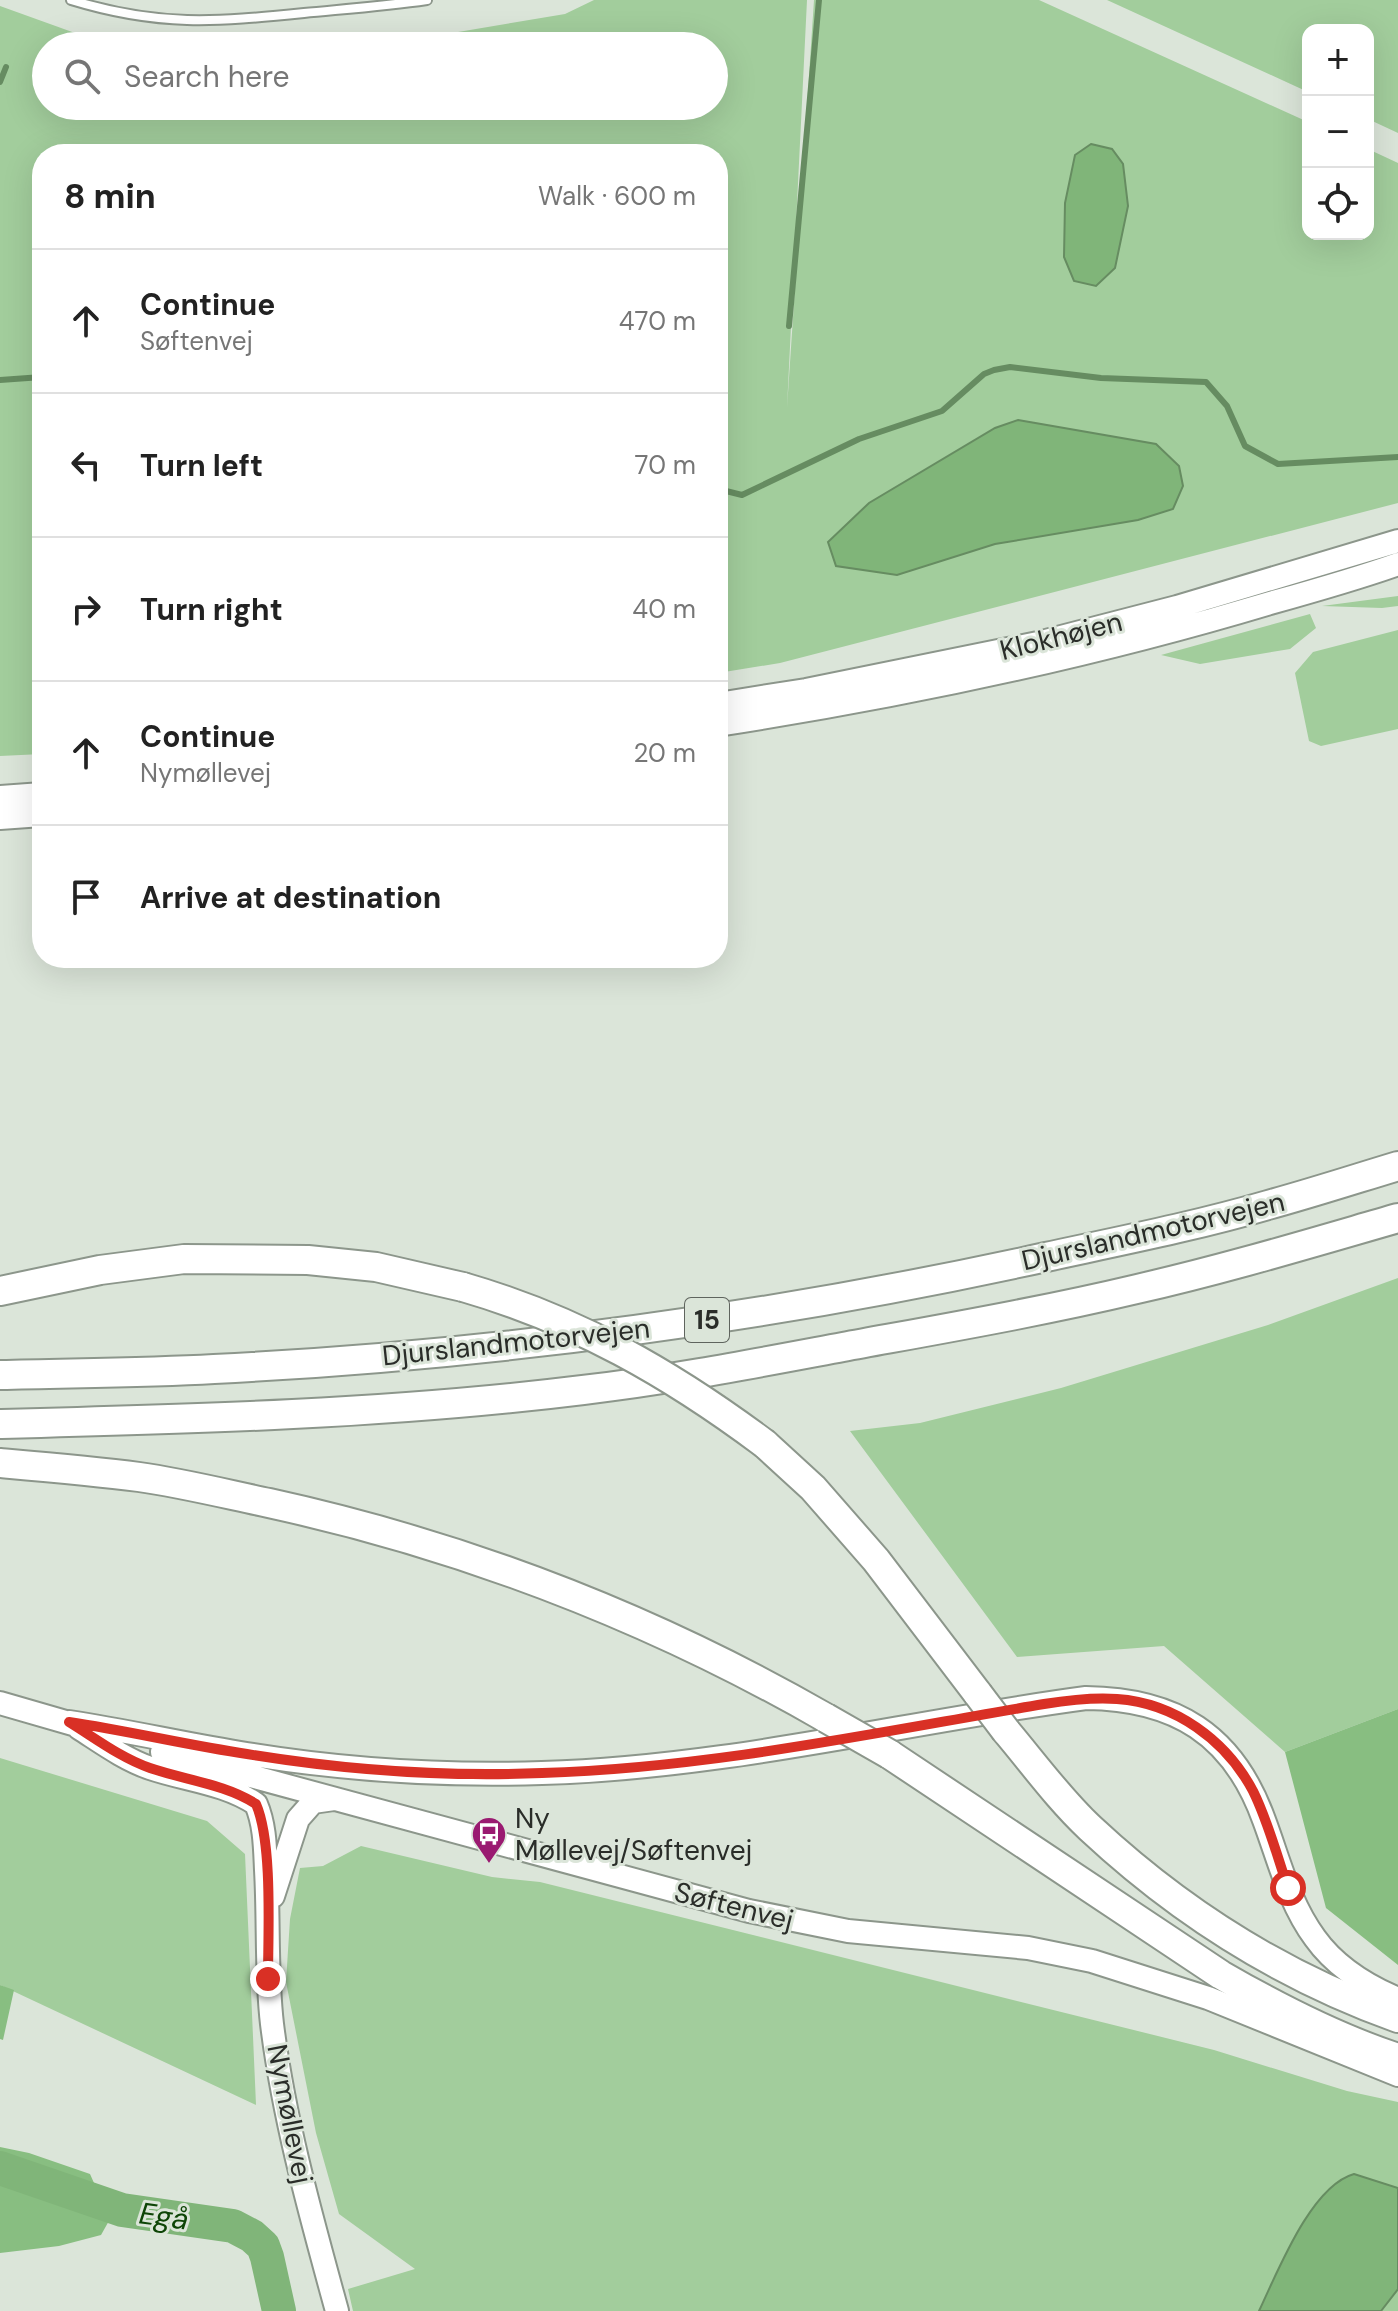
<!DOCTYPE html>
<meta charset="utf-8">
<style>
:root{--surface:#fff;--page:#f2f2f2;--text:#222;--muted:#767676;--line:#e0e0e0}
body{margin:0;font-family:"DM Sans",sans-serif;background:var(--page);color:var(--text)}
.controls{position:absolute;right:24px;top:24px;display:grid;overflow:hidden;border-radius:16px;box-shadow:0 8px 32px #0002}
.controls button{width:72px;height:72px;display:grid;place-items:center;padding:0;border:0;border-bottom:2px solid var(--line);background:var(--surface);color:var(--text);font:40px sans-serif}
.stop{position:absolute;width:24px;height:24px;margin:-18px;border:6px solid #d93025;border-radius:50%;background:#fff}
.stop.end{background:#d93025;border-color:#fff;box-shadow:0 2px 8px #0008}
.list{margin:0;padding:0;list-style:none}
h2{display:flex;justify-content:space-between;align-items:center;height:104px;margin:0;padding:0 32px;font-size:34px}
h2 small{font-size:26px;font-weight:400;color:var(--muted)}
.list li{display:grid;grid-template-columns:52px 1fr auto;gap:24px;align-items:center;box-sizing:border-box;height:144px;padding:0 32px;border-top:2px solid var(--line)}
.list b{display:block;font-size:30px;white-space:nowrap}
.list p{margin:0;font-size:26px;white-space:nowrap;color:var(--muted)}
.list em{font-size:26px;font-style:normal;color:var(--muted)}
.icon{flex:none;width:44px;height:44px;fill:none;stroke:currentColor;stroke-width:2;stroke-linecap:round;stroke-linejoin:round}
.map{position:relative;flex:none;width:1398px;height:2311px;overflow:hidden}
.search{position:absolute;background:var(--surface);box-shadow:0 8px 32px #0002;left:32px;top:32px;width:696px;height:88px;display:flex;align-items:center;gap:20px;box-sizing:border-box;padding:0 28px;border-radius:44px;color:var(--muted);font-size:30px}
.panel{position:absolute;background:var(--surface);box-shadow:0 8px 32px #0002;left:32px;top:144px;width:696px;height:824px;border-radius:32px}
.map>svg:first-child{display:block}
.green{fill:#a2cd9c;fill-rule:evenodd}
.forest{fill:#88be81}
.water{fill:#80b579;stroke:#668c61;stroke-width:2}
.lines{fill:none;stroke-linecap:round;stroke-linejoin:round}
.stream{stroke:#668c61;stroke-width:6}
.river{stroke:#80b579;stroke-width:34}
.lane-casing{stroke:#8c968b;stroke-width:12}
.secondary-casing{stroke:#8c968b;stroke-width:26}
.highway-casing{stroke:#8c968b;stroke-width:32}
.lane{stroke:#fff;stroke-width:8}
.secondary{stroke:#fff;stroke-width:22}
.highway{stroke:#fff;stroke-width:28}
.highway-bridge-casing{stroke:#8c968b;stroke-width:32;stroke-linecap:butt}
.highway-bridge{stroke:#fff;stroke-width:28}
.route{stroke:#d93025;stroke-width:10}
.labels{text-anchor:middle;dominant-baseline:central;stroke-width:6;stroke-linejoin:round;paint-order:stroke}
.shield{fill:#dbe5d9;stroke:#5f645e;stroke-width:2}
.shield-label{font-size:26px;font-weight:bold;fill:#2a2d29}
.street-label{font-size:28px;fill:#2a2d29;stroke:#dbe5d9}
.poi-label{font-size:28px;fill:#2a2d29;stroke:#dbe5d9;text-anchor:start}
.water-label{font-size:30px;font-style:italic;fill:#0e4507;stroke:#dbe5d9}
</style>
<div class="map">
<svg width="1398" height="2311" viewBox="0 0 1398 2311">
<rect width="100%" height="100%" fill="#dbe5d9"/>
<!-- green -->
<path class="green" d="M594,0H807L787,408L814,0H1039L1308,122V234H1368V149L1398,163V503L780,663L718,673V312L723,311L728,294L718,273V154H42V754L0,756V6L100,42L191,46H46V106H714V46H375L565,14ZM1018,420L1173,509L1138,520L995,544L897,575L869,503L994,428Z
M1107,0H1398V133L1368,119V30H1308V92Z
M1398,596V606L1382,608L1322,606Z
M1310,614L1316,628L1290,649L1200,664L1161,655Z
M1398,630V729L1321,746L1309,741L1295,673L1313,652Z
M1398,1278V1709L1285,1752L1164,1646L1017,1657L850,1431L920,1423L1061,1388L1268,1325Z
M0,1758L207,1821L245,1854L256,2105L0,1985Z
M361,1846L492,1877L540,1882L1214,2050L1347,2091L1398,2102V2311H353L348,2289L415,2269L339,2214L316,2133L286,1982L290,1919L300,1868L323,1866Z"/>
<!-- forest -->
<path class="forest" d="M1398,1709V1965L1326,1908L1285,1752Z
M0,1985L14,1990L3,2040L0,2039Z
M0,2147L29,2153L90,2174L110,2219L101,2235L59,2246L0,2253Z"/>
<!-- water -->
<path class="water" d="M1091,144L1112,149L1123,164L1128,206L1115,268L1096,286L1074,281L1064,257L1065,203L1075,155Z
M1018,420L1156,444L1179,466L1183,486L1173,509L1138,520L995,544L897,575L836,566L828,542L869,503L995,428Z
M1354,2174L1398,2188V2289L1381,2311H1259C1278,2271 1311,2186 1354,2174Z"/>
<g class="lines">
<!-- stream -->
<path class="stream" d="M0,82L6,67
M789,326L819,0
M0,380L42,377
M718,489L742,495L859,439L942,411L984,374L994,370L1010,367L1101,378L1206,382L1227,406L1245,446L1278,464L1398,457"/>
<!-- river -->
<path class="river" d="M0,2168L122,2210L233,2226L252,2236L263,2246L267,2257L279,2311"/>
<!-- lane casing -->
<g class="lane-casing">
<path id="lane" d="M71,0C159,27 215,22 304,13C345,9 386,6 427,0"/>
</g>
<!-- secondary casing -->
<g class="secondary-casing">
<path id="secondary" d="M718,704L806,690L1038,643L1177,607L1398,541
M718,725C904,696 1090,657 1270,603C1313,591 1356,579 1398,564
M0,797L42,794
M0,818L42,815
M0,1703L83,1727
M69,1722C129,1731 188,1745 247,1754C344,1770 444,1776 542,1773C726,1768 905,1722 1086,1698C1175,1699 1233,1734 1264,1820C1279,1860 1289,1903 1315,1938C1335,1966 1367,1986 1398,1999
M79,1728C101,1742 124,1759 150,1768C185,1780 225,1783 256,1804C265,1825 265,1848 266,1870C269,1922 266,1973 272,2024C284,2121 311,2216 337,2311
M162,1752L749,1911L848,1931L1028,1948L1092,1961L1208,1998L1398,2075
M273,1896L298,1819L313,1802L334,1799"/>
</g>
<!-- highway casing -->
<g class="highway-casing">
<path id="highway" d="M0,1291L100,1270L184,1259L308,1260L376,1267L463,1287
M0,1375C71,1373 143,1373 214,1369C493,1355 773,1317 1046,1257C1120,1241 1196,1226 1268,1205C1312,1193 1355,1179 1398,1166
M0,1424C194,1419 390,1414 583,1390C670,1380 757,1363 843,1347C941,1329 1040,1312 1137,1289C1225,1269 1311,1243 1398,1218
M765,1444L813,1488L876,1560L978,1694
M0,1463C46,1467 93,1471 139,1477C182,1483 226,1494 269,1503C465,1546 652,1618 826,1718
M1006,1731C1033,1763 1059,1799 1090,1828C1181,1913 1281,1976 1398,2018
M889,1754L1221,1975C1278,2008 1336,2038 1398,2058"/>
</g>
<!-- lane -->
<use href="#lane" class="lane"/>
<!-- secondary -->
<use href="#secondary" class="secondary"/>
<!-- highway -->
<use href="#highway" class="highway"/>
<!-- highway-bridge casing -->
<g class="highway-bridge-casing">
<path id="highway-bridge" d="M463,1287C577,1320 670,1373 765,1444
M978,1694L1006,1731
M826,1718L889,1754"/>
</g>
<!-- highway-bridge -->
<use href="#highway-bridge" class="highway-bridge"/>
</g>
<g class="lines">
<!-- route -->
<path class="route" d="M268,1979C268,1934 273,1843 256,1804C225,1784 185,1780 150,1768C121,1758 95,1738 69,1722C129,1731 187,1745 247,1754C344,1770 444,1777 542,1773C711,1768 878,1732 1044,1704C1069,1700 1093,1697 1117,1699C1175,1703 1226,1740 1253,1791C1268,1821 1277,1856 1288,1888"/>
</g>
<!-- icons -->
<defs>
<g id="bus-pin" transform="scale(1.8)"><path d="M0 17L-7.5 6A9.5 9.5 0 1 1 7.5 6Z" fill="#9a1a71" stroke="#dbe5d9"/><path d="M-5-6H5V4H4V6H2V4H-2V6H-4V4H-5ZM-3.5-4V0h7V-4ZM-3.5 1.2v1.5H-2V1.2ZM2 1.2v1.5H3.5V1.2Z" fill="#fff"/></g>
</defs>
<g fill-rule="evenodd">
<use href="#bus-pin" x="489" y="1834"/>
</g>
<g class="labels">
<!-- shield labels -->
<rect class="shield" x="685" y="1298" width="44" height="44" rx="6"/>
<g class="shield-label">
<text x="707" y="1320">15</text>
</g>
<!-- street labels -->
<g class="street-label">
<text transform="translate(1061 636) rotate(-14)">Klokhøjen</text>
<text transform="translate(1153 1231) rotate(-13)">Djurslandmotorvejen</text>
<text transform="translate(516 1342) rotate(-6)">Djurslandmotorvejen</text>
<text transform="translate(734 1906) rotate(14)">Søftenvej</text>
<text transform="translate(290 2114) rotate(79)">Nymøllevej</text>
</g>
<!-- poi labels -->
<g class="poi-label">
<text x="515" y="1818">Ny<tspan x="515" dy="32">Møllevej/Søftenvej</tspan></text>
</g>
<!-- water labels -->
<g class="water-label">
<text transform="translate(164 2216) rotate(8)">Egå</text>
</g>
</g>
</svg>
<div class="controls">
<button>+</button>
<button>−</button>
<button><svg class="icon" aria-label="locate" viewBox="0 0 24 24"><circle cx="12" cy="12" r="6"/><path d="M12 2v4M12 18v4M2 12h4M18 12h4"/></svg></button>
</div>
<div class="stop" style="left:1288px;top:1888px"></div>
<div class="stop end" style="left:268px;top:1979px"></div>
<div class="search"><svg class="icon" aria-label="search" viewBox="0 0 24 24"><circle cx="10" cy="10" r="6"/><path d="M15 15l6 6"/></svg>Search here</div>
<section class="panel">
<h2>8 min<small>Walk · 600 m</small></h2>
<ul class="list">
<li><svg class="icon" aria-label="ahead" viewBox="0 0 24 24"><path d="M12 20V5M6 11l6-6 6 6"/></svg><div><b>Continue</b><p>Søftenvej</p></div><em>470 m</em></li>
<li><svg class="icon" aria-label="left" viewBox="0 0 24 24"><path d="M17 20v-9H6M10 6l-5 5 5 5"/></svg><div><b>Turn left</b></div><em>70 m</em></li>
<li><svg class="icon" aria-label="right" viewBox="0 0 24 24"><path d="M7 20v-9h11M14 6l5 5-5 5"/></svg><div><b>Turn right</b></div><em>40 m</em></li>
<li><svg class="icon" aria-label="ahead" viewBox="0 0 24 24"><path d="M12 20V5M6 11l6-6 6 6"/></svg><div><b>Continue</b><p>Nymøllevej</p></div><em>20 m</em></li>
<li><svg class="icon" aria-label="arrive" viewBox="0 0 24 24"><path d="M6 21V4h12l-3 4 3 4H6"/></svg><div><b>Arrive at destination</b></div></li>
</ul>
</section>
</div>
